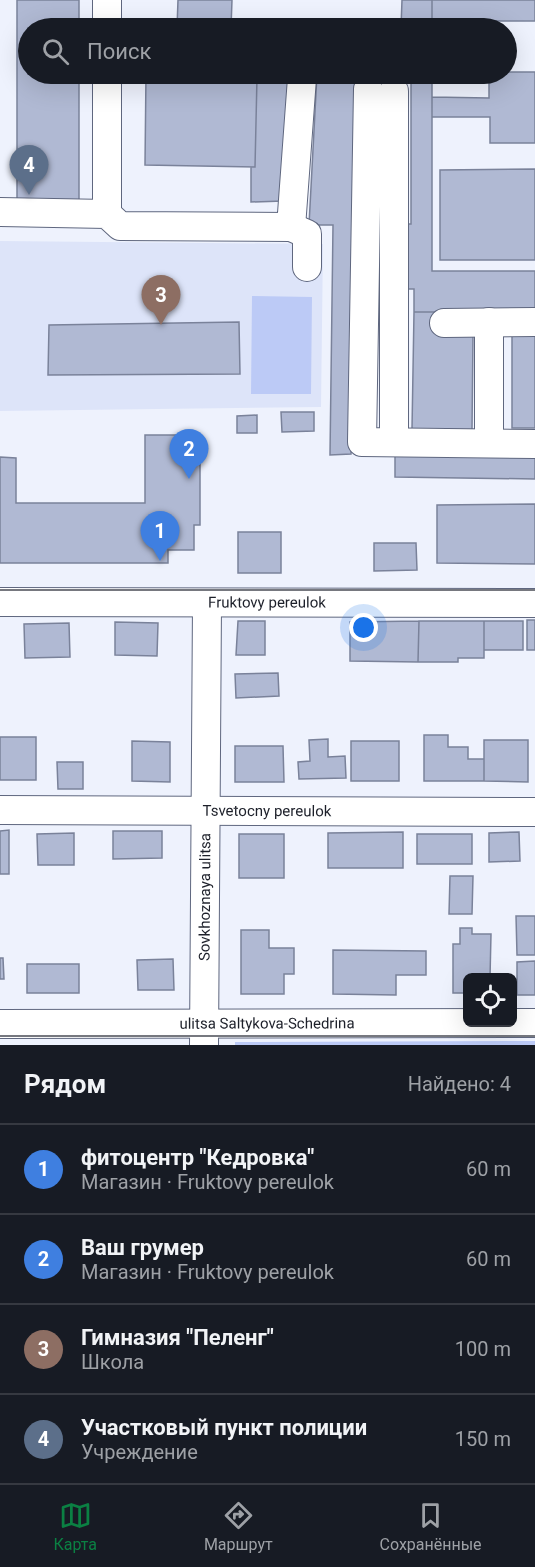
<!DOCTYPE html>
<html lang="ru">
<meta charset="utf-8">
<style>
:root{--surface:#171b24;--page:#20242c;--text:#f1f3f6;--muted:#9ea1a6;--line:#363941;--accent:#0b8043}
body{margin:0;font-family:Roboto,sans-serif;background:var(--page);color:var(--text)}
.controls{position:absolute;right:18px;bottom:18px;display:grid;overflow:hidden;border-radius:9px;box-shadow:0 6px 24px #0002}
.controls button{width:54px;height:54px;display:grid;place-items:center;padding:0;border:0;border-bottom:2px solid var(--line);background:var(--surface);color:var(--text);font:30px sans-serif}
.you{position:absolute;left:364px;top:628px;width:21px;height:21px;margin:-15px;border:4px solid #fff;border-radius:50%;background:#1a73e8;box-shadow:0 0 0 9px #1a73e833}
.badge{display:grid;place-items:center;width:39px;height:39px;border-radius:50%;background:var(--accent);color:#fff;font-size:20px;font-weight:700}
.pin{position:absolute;translate:-50% -50px;filter:drop-shadow(0 2px 3px #0008)}
.pin::after{content:'';position:absolute;top:32px;width:21px;height:18px;background:inherit;clip-path:polygon(0 0,100% 0,50% 100%)}
.list{margin:0;padding:0;list-style:none}
h2{display:flex;justify-content:space-between;align-items:center;height:78px;margin:0;padding:0 24px;font-size:26px}
h2 small{font-size:20px;font-weight:400;color:var(--muted)}
.list li{display:grid;grid-template-columns:39px 1fr auto;gap:18px;align-items:center;box-sizing:border-box;height:90px;padding:0 24px;border-top:2px solid var(--line)}
.list b{display:block;font-size:22px;white-space:nowrap}
.list p{margin:0;font-size:20px;white-space:nowrap;color:var(--muted)}
.list em{font-size:20px;font-style:normal;color:var(--muted)}
.icon{flex:none;width:33px;height:33px;fill:none;stroke:currentColor;stroke-width:2;stroke-linecap:round;stroke-linejoin:round}
.map{position:relative;flex:none;width:535px;height:1045px;overflow:hidden}
.search{position:absolute;background:var(--surface);box-shadow:0 6px 24px #0002;left:18px;right:18px;top:18px;height:66px;display:flex;align-items:center;gap:15px;box-sizing:border-box;padding:0 21px;border-radius:33px;color:var(--muted);font-size:22px}
.sheet{height:438px;background:var(--surface)}
nav{display:flex;justify-content:space-around;align-items:center;box-sizing:border-box;height:84px;border-top:2px solid var(--line);background:var(--surface);font-size:16px;color:var(--muted)}
nav a{display:grid;justify-items:center;gap:3px}
nav .on{color:var(--accent)}
.map>svg:first-child{display:block}
.built{fill:#dde4f9}
.green{fill:#bccaf6}
.building{fill:#b0b9d3;stroke:#7a829a;stroke-width:1.5}
.lines{fill:none;stroke-linecap:round;stroke-linejoin:round}
.minor-casing{stroke:#5f677f;stroke-width:30}
.minor{stroke:#fff;stroke-width:28}
.tram{stroke:#494c56;stroke-width:1.5}
.labels{text-anchor:middle;dominant-baseline:central;stroke-width:5;stroke-linejoin:round;paint-order:stroke}
.street-label{font-size:15px;fill:#1d202a;stroke:#eef2fd}
</style>
<div class="map">
<svg width="535" height="1045" viewBox="0 0 535 1045">
<rect width="100%" height="100%" fill="#eef2fd"/>
<!-- built -->
<path class="built" d="M0,241L323,244L321,407L0,411Z"/>
<!-- green -->
<path class="green" d="M252,296L312,297L311,394H251Z
M535,1041V1045H235V1042Z"/>
<!-- building -->
<path class="building" d="M17,0H79V28H28V74H79V204H17Z
M178,0H232L231,28H177Z
M402,0H432V28H401Z
M432,0H535V21H495V26L432,27Z
M506,72H535V143H490V117H432V97L489,98V74H506Z
M146,74L257,77L255,167L145,165Z
M177,74H230V77L177,75Z
M267,74H288V153L283,201L251,202V167H255L257,77L267,78Z
M317,74H340V79H361L351,454L330,455L333,225H309Z
M401,74H432V76H401Z
M411,76H432V271H535V312H414V289H401V224H411Z
M535,169V260H440V170Z
M414,312H437L473,335L472,430L412,429Z
M239,322L240,374L48,375L49,325Z
M512,333H535V428H512Z
M281,412H314V431L282,432Z
M257,415V433H237V416Z
M145,435H200V525H194V550H168V563H0V457L16,458V503H145Z
M395,453L535,455V479L395,477Z
M535,504V564L437,563V505Z
M238,532H281V573H238Z
M374,543H416L417,570L374,571Z
M527,620H535V650H527Z
M238,621H265V655H236Z
M419,621H484V658H458V662H418Z
M419,621L418,662L350,661V622Z
M484,621H523V650H484Z
M115,622L158,623L157,656L115,655Z
M69,623L70,657L25,658L24,624Z
M278,673L279,696L236,698L235,674Z
M424,735H448V747H468V759H484V781H424Z
M0,737H36V780H0Z
M328,739V757L345,756L346,778L299,779L298,762L310,761L309,740Z
M484,740H528V782L484,781Z
M132,741L170,742V782L132,781Z
M351,741H399V781H351Z
M235,746H283L284,782H235Z
M57,762H83V789H58Z
M9,830V874H0V831Z
M113,831H162V858L113,859Z
M403,832V868H328V833Z
M519,832L520,861L489,862V833Z
M74,833V865H38L37,834Z
M239,834H284V878H239Z
M417,834H472V864H417Z
M450,876H473L472,914H449Z
M516,916H535V955H517Z
M460,928H472V934H491L490,978H468V993H453V944H460Z
M241,930H269V948H294V974H284V994H241Z
M333,950L426,951V975H396V995L333,994Z
M0,958H3L4,979H0Z
M173,959L174,990H138L137,960Z
M535,961V995H517V962Z
M27,964H79V993H27Z"/>
<g class="lines">
<!-- minor casing -->
<g class="minor-casing">
<g id="minor">
<path d="M107,0V28"/>
<path d="M368,89L362,442L535,444"/>
<path d="M394,91V441"/>
<path d="M0,212L107,214L120,226L291,227L302,78"/>
<path d="M107,214V74"/>
<path d="M291,227L307,234V267"/>
<path d="M489,322V443"/>
<path d="M444,323L535,322"/>
<path id="s1" d="M0,602L535,603"/>
<path id="s2" d="M0,810L535,812"/>
<path id="s3" d="M0,1024L535,1023"/>
<path id="s4" d="M204,1045L207,603"/>
</g>
</g>
<!-- minor -->
<use href="#minor" class="minor"/>
<!-- tram -->
<path class="tram" d="M0,590H535
M0,1036H535"/>
</g>
<g class="labels">
<!-- street labels -->
<g class="street-label">
<text stroke="none"><textPath href="#s1" startOffset="267">Fruktovy pereulok</textPath></text>
<text stroke="none"><textPath href="#s2" startOffset="267">Tsvetocny pereulok</textPath></text>
<text stroke="none"><textPath href="#s4" startOffset="148">Sovkhoznaya ulitsa</textPath></text>
<text stroke="none"><textPath href="#s3" startOffset="267">ulitsa Saltykova-Schedrina</textPath></text>
</g>
</g>
</svg>
<div class="controls">
<button><svg class="icon" aria-label="locate" viewBox="0 0 24 24"><circle cx="12" cy="12" r="6"/><path d="M12 2v4M12 18v4M2 12h4M18 12h4"/></svg></button>
</div>
<div class="you"></div>
<div class="pin badge" style="left:160px;top:561px;background:#3f7fe0">1</div>
<div class="pin badge" style="left:189px;top:479px;background:#3f7fe0">2</div>
<div class="pin badge" style="left:161px;top:325px;background:#8d6e63">3</div>
<div class="pin badge" style="left:29px;top:195px;background:#5c6f8a">4</div>
<div class="search"><svg class="icon" aria-label="search" viewBox="0 0 24 24"><circle cx="10" cy="10" r="6"/><path d="M15 15l6 6"/></svg>Поиск</div>
</div>
<section class="sheet">
<h2>Рядом<small>Найдено: 4</small></h2>
<ul class="list">
<li><span class="badge" style="background:#3f7fe0">1</span><div><b>фитоцентр &quot;Кедровка&quot;</b><p>Магазин · Fruktovy pereulok</p></div><em>60 m</em></li>
<li><span class="badge" style="background:#3f7fe0">2</span><div><b>Ваш грумер</b><p>Магазин · Fruktovy pereulok</p></div><em>60 m</em></li>
<li><span class="badge" style="background:#8d6e63">3</span><div><b>Гимназия &quot;Пеленг&quot;</b><p>Школа</p></div><em>100 m</em></li>
<li><span class="badge" style="background:#5c6f8a">4</span><div><b>Участковый пункт полиции</b><p>Учреждение</p></div><em>150 m</em></li>
</ul>
</section>
<nav>
<a class="on"><svg class="icon" aria-label="map" viewBox="0 0 24 24"><path d="M3 6l6-2 6 2 6-2v14l-6 2-6-2-6 2zM9 4v14M15 6v14"/></svg>Карта</a>
<a><svg class="icon" aria-label="directions" viewBox="0 0 24 24"><path d="M12 3l9 9-9 9-9-9zM9 14v-3h6M13 9l2 2-2 2"/></svg>Маршрут</a>
<a><svg class="icon" aria-label="saved" viewBox="0 0 24 24"><path d="M7 4h10v16l-5-4-5 4z"/></svg>Сохранённые</a>
</nav>
